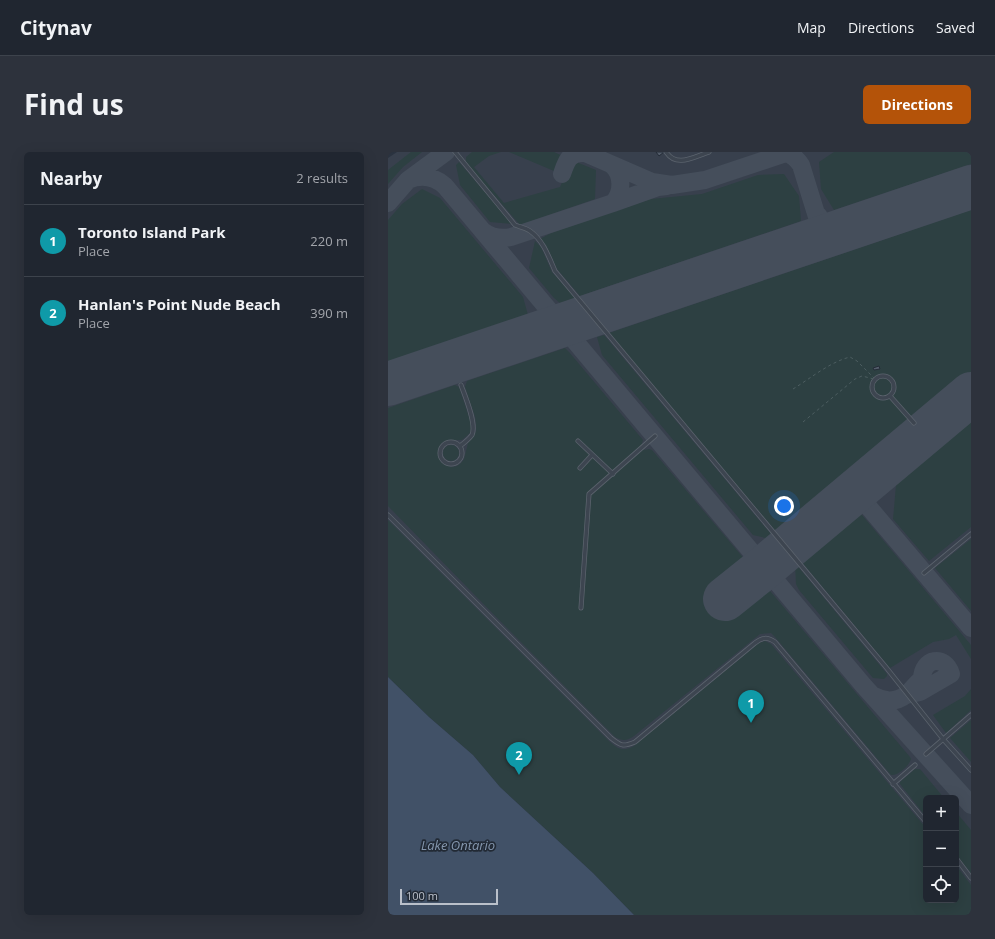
<!DOCTYPE html>
<meta charset="utf-8">
<style>
:root{--surface:#202630;--page:#2d323c;--text:#f1f3f6;--muted:#a2a5ab;--line:#3d434c;--accent:#b45309}
body{margin:0;font-family:"Open Sans",sans-serif;background:var(--page);color:var(--text)}
.controls{position:absolute;right:12px;bottom:12px;display:grid;overflow:hidden;border-radius:6px;box-shadow:0 4px 16px #0002}
.controls button{width:36px;height:36px;display:grid;place-items:center;padding:0;border:0;border-bottom:1px solid var(--line);background:var(--surface);color:var(--text);font:20px sans-serif}
.scale{position:absolute;left:12px;bottom:10px;width:98px;box-sizing:border-box;padding-left:4px;border:2px solid #bac0ca;border-top:0;font-size:11px;line-height:14px;white-space:nowrap;color:#bac0ca;-webkit-text-stroke:3px #222a35;paint-order:stroke}
.you{position:absolute;left:396px;top:354px;width:14px;height:14px;margin:-10px;border:3px solid #fff;border-radius:50%;background:#1a73e8;box-shadow:0 0 0 6px #1a73e833}
.badge{display:grid;place-items:center;width:26px;height:26px;border-radius:50%;background:var(--accent);color:#fff;font-size:13px;font-weight:700}
.pin{position:absolute;translate:-50% -33px;filter:drop-shadow(0 1px 2px #0008)}
.pin::after{content:'';position:absolute;top:21px;width:14px;height:12px;background:inherit;clip-path:polygon(0 0,100% 0,50% 100%)}
.list{margin:0;padding:0;list-style:none}
h2{display:flex;justify-content:space-between;align-items:center;height:52px;margin:0;padding:0 16px;font-size:17px}
h2 small{font-size:13px;font-weight:400;color:var(--muted)}
.list li{display:grid;grid-template-columns:26px 1fr auto;gap:12px;align-items:center;box-sizing:border-box;height:72px;padding:0 16px;border-top:1px solid var(--line)}
.list b{display:block;font-size:15px;white-space:nowrap}
.list p{margin:0;font-size:13px;white-space:nowrap;color:var(--muted)}
.list em{font-size:13px;font-style:normal;color:var(--muted)}
.icon{flex:none;width:22px;height:22px;fill:none;stroke:currentColor;stroke-width:2;stroke-linecap:round;stroke-linejoin:round}
.map{position:relative;flex:none;width:583px;height:763px;overflow:hidden;border-radius:6px}
header{display:flex;align-items:center;gap:24px;box-sizing:border-box;height:56px;padding:0 20px;background:var(--surface);border-bottom:1px solid var(--line)}
header strong{font-size:19px}
nav{display:flex;gap:22px;margin-inline-start:auto;font-size:14px}
.intro{display:flex;align-items:center;justify-content:space-between;box-sizing:border-box;height:96px;padding:0 24px}
h1{margin:0;font-size:28px}
.button{padding:10px 18px;border-radius:6px;background:var(--accent);color:#fff;font-size:14px;font-weight:700}
main{display:flex;gap:24px;padding:0 24px}
aside{flex:1;background:var(--surface);border-radius:6px;box-shadow:0 4px 16px #0002}
.map>svg:first-child{display:block}
.airport{fill:#38404d}
.green{fill:#2d4042}
.water{fill:#415167}
.lines{fill:none;stroke-linecap:round;stroke-linejoin:round}
.taxiway{stroke:#454e5b;stroke-width:18}
.runway{stroke:#454e5b;stroke-width:44}
.building{fill:#535c6a;stroke:#242c37}
.lane-casing{stroke:#5b636d;stroke-width:5}
.path{stroke:#4c5d60;stroke-width:1;stroke-dasharray:3 3;stroke-linecap:butt}
.lane{stroke:#3d4550;stroke-width:3.5}
.labels{text-anchor:middle;dominant-baseline:central;stroke-width:3.5;stroke-linejoin:round;paint-order:stroke}
.water-label{font-size:13px;font-style:italic;fill:#8597ae;stroke:#222a35}
</style>
<header>
<strong>Citynav</strong>
<nav><a>Map</a><a>Directions</a><a>Saved</a></nav>
</header>
<div class="intro"><h1>Find us</h1><a class="button">Directions</a></div>
<main>
<aside>
<h2>Nearby<small>2 results</small></h2>
<ul class="list">
<li><span class="badge" style="background:#0f9aa8">1</span><div><b>Toronto Island Park</b><p>Place</p></div><em>220 m</em></li>
<li><span class="badge" style="background:#0f9aa8">2</span><div><b>Hanlan's Point Nude Beach</b><p>Place</p></div><em>390 m</em></li>
</ul>
</aside>
<div class="map">
<svg width="583" height="763" viewBox="0 0 583 763">
<rect width="100%" height="100%" fill="#2a3340"/>
<!-- airport -->
<path class="airport" d="M9,0H583V744L568,722V646H538V685L235,611L0,376V6Z"/>
<!-- green -->
<path class="green" d="M23,0H34L15,15L0,32V18Z
M84,0H113L101,4L86,15L116,51L172,35L182,12L188,10L208,18L207,47L132,73L78,11V5Z
M121,0H166L177,5L172,16L166,19Z
M446,0H583V12L446,58L433,37L431,10Z
M71,10L124,72L102,70L72,33L68,13Z
M396,22L411,44L413,69L192,144L169,117L158,93L152,87L163,81L263,47L314,42L370,23Z
M34,37L52,46L135,145L140,163L0,210V68L14,52Z
M583,58V223L395,381L390,382L221,181Z
M147,89L153,95L164,120L187,146L172,151L166,146L141,116Z
M216,183L387,387L386,388L365,383L214,203L209,185Z
M177,196L181,200L255,288L253,295L256,298L261,297L264,298L358,409V411L326,437L346,460L377,433L522,605L523,607C521,614 510,624 503,623L387,485L383,481L372,482L246,584C239,589 234,589 227,585L117,474L0,354V256L67,233L71,235L83,271V280L74,288H61L56,290L52,293L50,304L53,310L57,313L63,315L69,314L73,311L76,307L80,291L88,279V272L87,265L77,235L79,229Z
M583,260V375L541,409L505,367L509,322Z
M55 301a8 8 0 1 1 16 0a8 8 0 1 1-16 0Z
M469,357L583,493V507L568,483L561,487L545,490L502,516L413,409L412,405Z
M0,368L221,589C230,597 234,600 246,594L371,491L377,489L383,492L538,676V748H568V713L583,733V763H246L205,721L112,635L85,603L41,565L0,525Z
M583,387V459L547,416Z
M407,411L499,522V524L496,527L485,526L411,438L408,432Z
M583,537V558L558,581L545,563L577,544Z
M583,568V610L562,586Z
M527,617H532L556,646H538V665L512,632V630Z
M568,660L583,678V721L568,702Z"/>
<!-- water -->
<path class="water" d="M0,525L41,565L85,603L112,635L205,721L246,763H0Z"/>
<g class="lines">
<!-- taxiway -->
<path class="taxiway" d="M195,0L264,30L284,33L317,28L398,1C405,3 409,7 413,13L430,68L428,79L416,92
M174,22C178,10 181,0 196,1
M20,28C34,22 46,24 57,34L475,533L583,653
M0,51L20,28L58,0
M225,51L270,35L279,34
M430,63C437,76 447,77 462,76
M95,79C104,86 113,87 123,85L225,51C235,41 235,22 224,13
M467,339L583,476
M486,544C497,550 508,551 519,542C525,537 527,532 534,527C534,506 557,502 563,522L532,540L518,543"/>
<!-- runway -->
<path class="runway" d="M0,232L583,35
M337,447L377,415L583,242"/>
</g>
<!-- building -->
<path class="building" d="M268,0H276L271,4Z
M491,214L492,217L486,218L485,216Z"/>
<g class="lines">
<!-- lane casing -->
<g class="lane-casing">
<path id="lane" d="M67,0L127,73C132,75 138,76 142,79C155,88 161,105 167,119L497,514L555,587L583,618
M278,0C289,16 305,5 321,0
M484 235a11 11 0 1 1 22 0a11 11 0 1 1-22 0Z
M502,244L526,271
M190,289L225,322
M52 301a11 11 0 1 1 22 0a11 11 0 1 1-22 0Z
M72,294C76,291 81,287 84,283C89,272 77,244 73,233
M192,316L204,303
M0,363L223,586C233,594 235,595 247,590L367,491C375,485 379,485 387,490L538,670
M536,421L583,382
M193,456L201,342L267,284
M538,602L583,563
M505,632L527,613
M568,706L583,726"/>
</g>
<!-- path -->
<path class="path" d="M405,237C423,226 442,210 462,205L469,209L487,227
M415,270L467,227L474,224L486,227"/>
<!-- lane -->
<use href="#lane" class="lane"/>
</g>
<g class="labels">
<!-- water labels -->
<g class="water-label">
<text x="70" y="693">Lake Ontario</text>
</g>
</g>
</svg>
<div class="controls">
<button>+</button>
<button>−</button>
<button><svg class="icon" aria-label="locate" viewBox="0 0 24 24"><circle cx="12" cy="12" r="6"/><path d="M12 2v4M12 18v4M2 12h4M18 12h4"/></svg></button>
</div>
<div class="scale">100 m</div>
<div class="you"></div>
<div class="pin badge" style="left:363px;top:571px;background:#0f9aa8">1</div>
<div class="pin badge" style="left:131px;top:623px;background:#0f9aa8">2</div>
</div>
</main>
